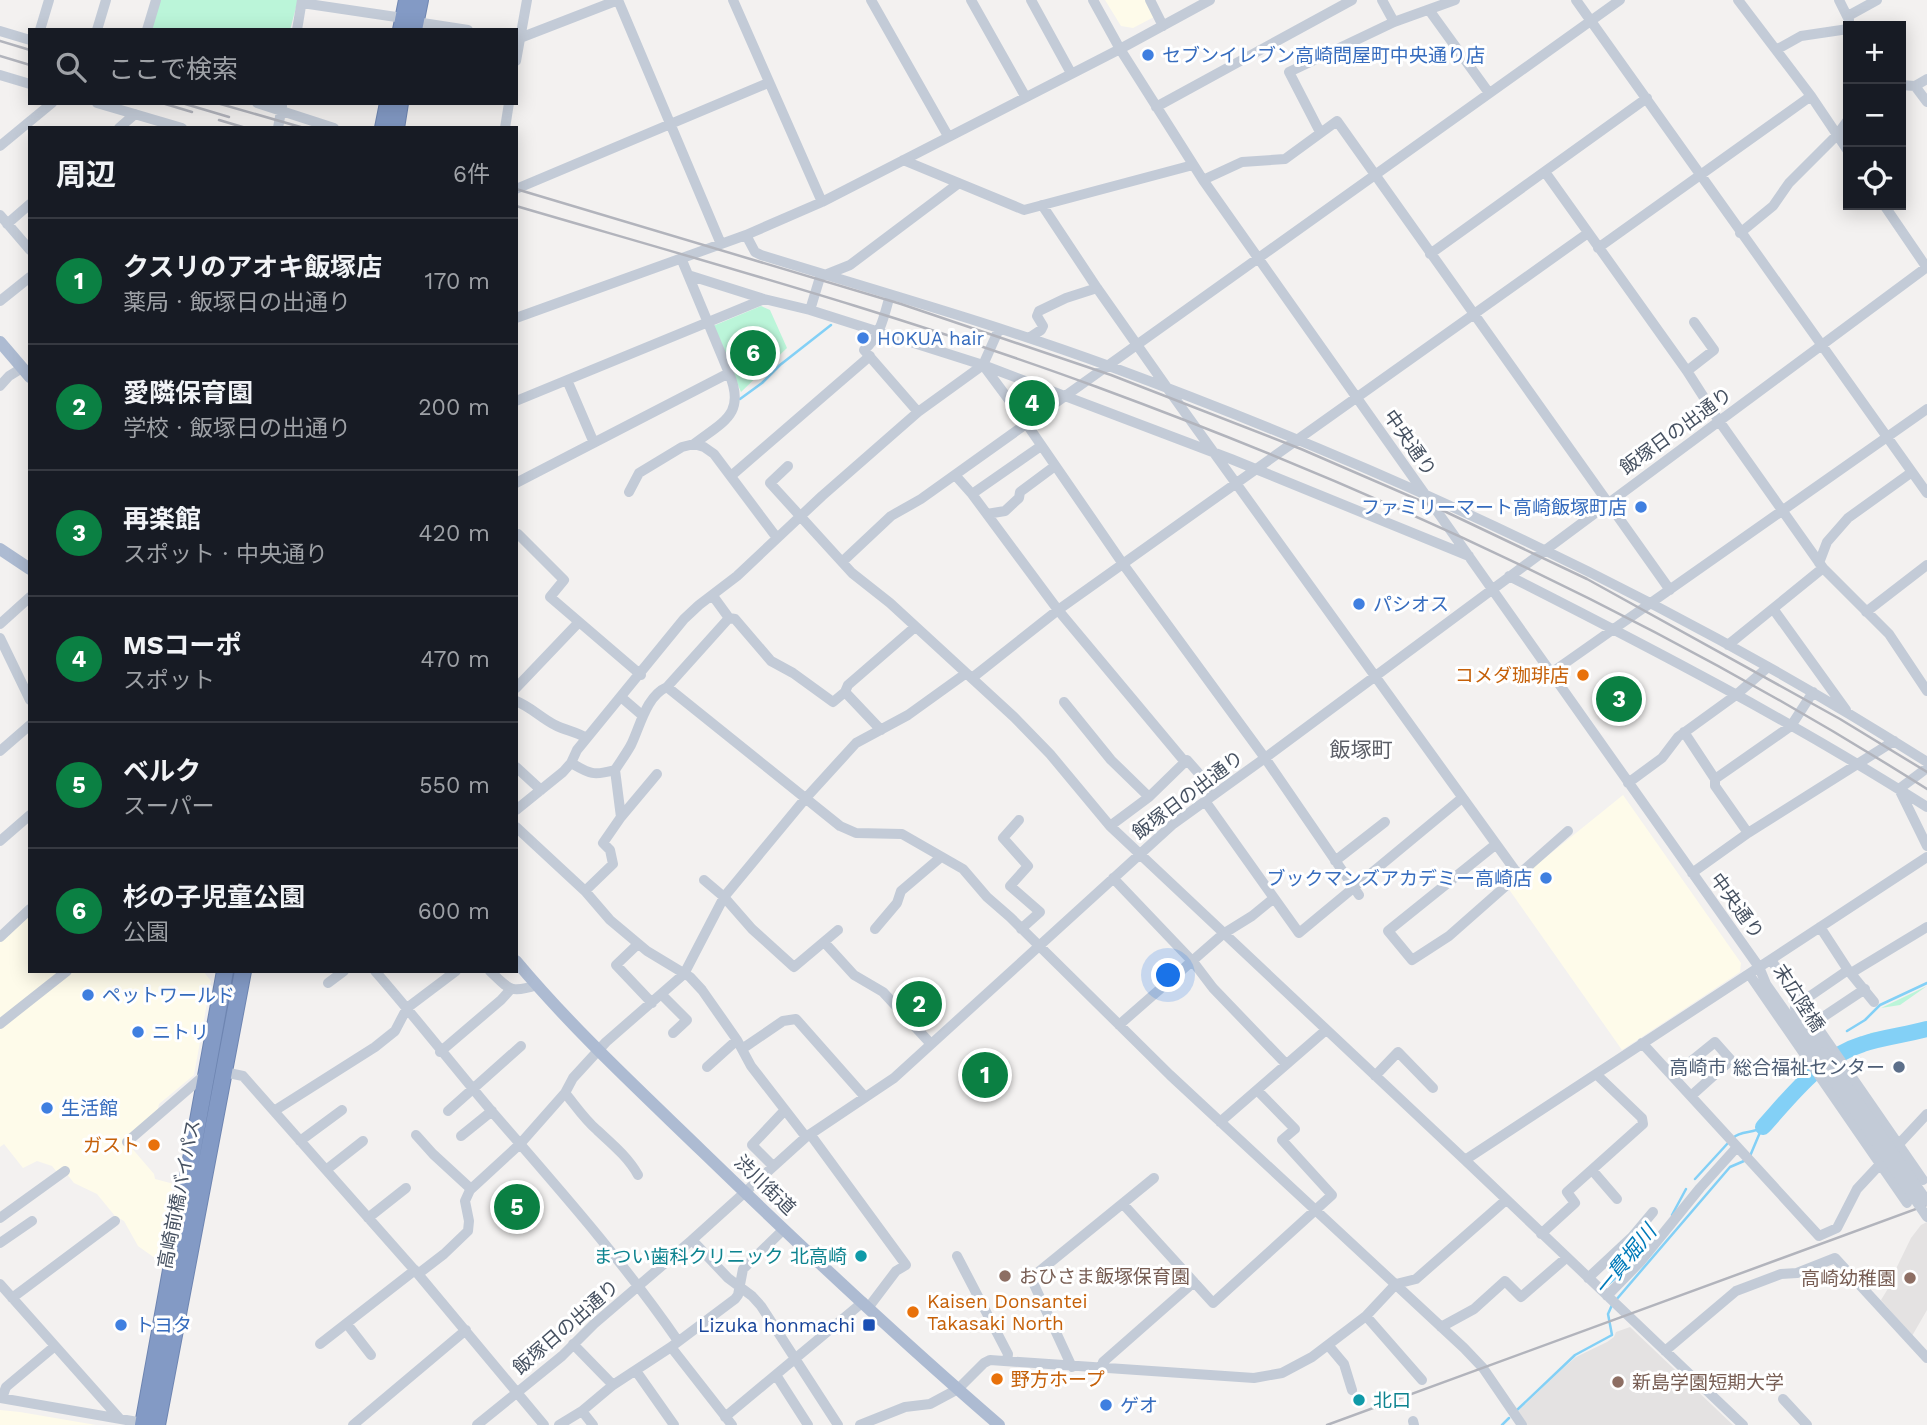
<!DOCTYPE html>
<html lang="ja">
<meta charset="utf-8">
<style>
:root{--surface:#171b24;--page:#242831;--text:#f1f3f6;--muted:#9ea1a6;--line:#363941;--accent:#0b8043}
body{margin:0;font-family:"Work Sans","Noto Sans JP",sans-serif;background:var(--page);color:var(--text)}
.controls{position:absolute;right:21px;top:21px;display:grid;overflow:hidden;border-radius:0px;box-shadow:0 4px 18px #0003}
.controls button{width:63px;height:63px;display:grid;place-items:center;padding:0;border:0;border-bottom:2px solid var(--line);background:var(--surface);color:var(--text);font:35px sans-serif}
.you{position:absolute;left:1169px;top:976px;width:24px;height:24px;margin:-18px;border:5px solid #fff;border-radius:50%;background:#1a73e8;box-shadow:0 0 0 10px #1a73e833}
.badge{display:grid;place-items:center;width:46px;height:46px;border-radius:50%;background:var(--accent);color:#fff;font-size:23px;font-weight:700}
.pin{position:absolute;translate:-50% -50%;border:4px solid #fff;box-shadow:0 2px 7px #0006}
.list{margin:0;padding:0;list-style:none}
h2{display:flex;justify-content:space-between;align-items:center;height:91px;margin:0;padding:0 28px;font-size:30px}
h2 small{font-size:23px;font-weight:400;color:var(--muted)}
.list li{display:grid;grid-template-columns:46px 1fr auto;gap:21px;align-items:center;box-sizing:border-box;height:126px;padding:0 28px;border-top:2px solid var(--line)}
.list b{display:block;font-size:26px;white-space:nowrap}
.list p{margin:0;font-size:23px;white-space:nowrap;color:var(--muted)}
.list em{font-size:23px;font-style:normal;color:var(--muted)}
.icon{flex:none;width:38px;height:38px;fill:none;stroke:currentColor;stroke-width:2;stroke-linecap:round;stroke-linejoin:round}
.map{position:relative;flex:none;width:1927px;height:1425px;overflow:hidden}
.search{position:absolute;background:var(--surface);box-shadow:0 4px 18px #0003;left:28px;top:28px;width:490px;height:77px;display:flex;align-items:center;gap:18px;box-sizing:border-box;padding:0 24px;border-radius:0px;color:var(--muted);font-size:26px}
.panel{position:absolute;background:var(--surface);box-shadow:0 4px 18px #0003;left:28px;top:126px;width:490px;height:847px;border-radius:0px}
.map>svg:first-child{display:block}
.commercial{fill:#fefbea}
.education{fill:#e4e2e2}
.green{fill:#bbf5d9}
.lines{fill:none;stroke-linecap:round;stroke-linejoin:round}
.stream{stroke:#83d0f6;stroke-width:2.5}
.river{stroke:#83d0f6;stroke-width:16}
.highway-casing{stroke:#6e85b1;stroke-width:18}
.minor{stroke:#c3cbd7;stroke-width:10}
.major{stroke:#adbbd2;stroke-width:12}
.highway{stroke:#839ac5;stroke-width:16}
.rail{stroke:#b2b4bc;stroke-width:2.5}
.minor-bridge{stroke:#c3cbd7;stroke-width:10}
.shop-dot{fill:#3f7fe0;stroke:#fff;stroke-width:2.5}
.food-dot{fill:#e8710a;stroke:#fff;stroke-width:2.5}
.service-dot{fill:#5c6f8a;stroke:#fff;stroke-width:2.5}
.culture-dot{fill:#0f9aa8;stroke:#fff;stroke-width:2.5}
.education-dot{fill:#8d6e63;stroke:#fff;stroke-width:2.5}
.transit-dot{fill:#1a4fb4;stroke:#fff;stroke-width:2.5}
.labels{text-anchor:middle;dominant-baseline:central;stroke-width:6;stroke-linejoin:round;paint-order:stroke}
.shop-label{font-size:19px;fill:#366cbe;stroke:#fff;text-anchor:start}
.street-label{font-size:19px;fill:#465161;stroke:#fff}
.food-label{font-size:19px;fill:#c56008;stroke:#fff;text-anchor:end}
.service-label{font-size:19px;fill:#4e5e75;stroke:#fff;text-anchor:end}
.culture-label{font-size:19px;fill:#0d838f;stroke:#fff;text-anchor:end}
.education-label{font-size:19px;fill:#785e54;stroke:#fff;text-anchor:start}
.transit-label{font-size:19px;fill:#164399;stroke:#fff;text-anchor:end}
.neighbourhood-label{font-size:21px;fill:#5c5f67;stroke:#fff}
.water-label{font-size:21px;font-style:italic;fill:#007bba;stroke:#fff}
</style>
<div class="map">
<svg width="1927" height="1425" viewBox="0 0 1927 1425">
<rect width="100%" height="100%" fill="#f3f1f0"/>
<!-- commercial -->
<path class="commercial" d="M1105,0H1145L1154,17L1133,28L1121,26Z
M1623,795L1741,963L1740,972L1622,1050L1508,888Z
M30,913V971H62L0,1019V941Z
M73,971H203L211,981L194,1075L159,1104L157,1113L124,1139L154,1174L155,1179L174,1184L159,1261L138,1246L124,1221L115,1216L97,1194L74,1183L63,1169L57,1172L52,1166L37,1161L23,1168L4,1144L0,1147V1028Z
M0,1410L20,1412L96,1425H0Z"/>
<!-- education -->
<path class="education" d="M1927,1222V1310L1912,1336L1881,1300L1892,1282L1893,1275L1911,1238L1921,1225Z
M1630,1327L1733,1425H1527L1517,1412L1561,1370L1576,1357L1607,1342L1614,1337L1616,1332Z"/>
<!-- green -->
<path class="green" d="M159,0H298L290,30H151Z
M761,306L770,310L787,348L741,392L713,326Z
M1927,986L1900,1005L1881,1008Z
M1927,1022V1026L1908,1031L1871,1035L1870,1033L1913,1027Z"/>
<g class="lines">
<!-- stream -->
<path class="stream" d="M740,399L762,383L780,365L831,325
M1847,1031L1865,1020L1880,1005L1927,983
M1733,1138C1741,1130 1753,1134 1763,1127
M1750,1156L1761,1130
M1695,1179L1728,1143
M1672,1215L1686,1189
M1606,1286L1625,1270
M1616,1300L1730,1167L1744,1161
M1517,1410L1575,1355L1612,1335L1608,1314L1612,1305
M1502,1425L1509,1418"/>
<!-- river -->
<path class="river" d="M1763,1127C1792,1095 1820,1057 1863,1044C1884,1037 1906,1035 1927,1029"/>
<!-- highway casing -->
<g class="highway-casing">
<path id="highway" d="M401,30L407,0
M414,30L420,0
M383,128L388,103
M396,128L400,103
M143,1425L225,971
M157,1425L243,971"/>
</g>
<!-- minor -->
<path class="minor" d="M618,0L721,244
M733,0L822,202
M871,0L948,136
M971,0L1025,96
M1031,0L1071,73
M1093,0L1120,49L1203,180L1759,967L1766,984L1817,1057
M1150,0L1163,26
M1382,0L1394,22
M1576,0L1927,493
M1738,0L1811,96L1848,151
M1839,0L1849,20
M302,3L403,18
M1429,10L1489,93
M1848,16L1877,0
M416,22L468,30
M40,30L49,0
M97,30L106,0
M147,30L156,0
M297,30L302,0
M0,31L30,40
M516,37L520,38L618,0
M1776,50L1801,36L1848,29
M516,61L527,0
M0,75L30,84
M1901,85L1915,86L1927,79
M1915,86L1927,102
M97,103L182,128
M257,103L334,128
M1156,107L1352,0
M119,128L135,114
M278,128L282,106
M505,128L509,103
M1320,132L1289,72L1394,22L1455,0
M0,146L52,103
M903,160L1024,210L1193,165
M1545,172L1687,371L1719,421L1823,568L1889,634L1927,691
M1203,180L1242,162L1285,159L1337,121L1670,590
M516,189L768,83
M1042,205L1097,288L1168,389L1517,873
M1884,205L1927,268
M0,215L30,250
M7,224L30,204
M1740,233L1773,206L1789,183L1837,135L1848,120
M746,235L755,252L761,255C877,291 995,324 1109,366C1393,471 1671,599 1927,762
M1598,248L1811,96
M1430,254L1647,98
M688,275L764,299L810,310L983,365L1231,459L1469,556
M825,275L850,265L959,183
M890,295C884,316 881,335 864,350L918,412
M0,301L30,277
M810,310L821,274
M516,318L746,235L822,202L1120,49L1210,0
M999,329L983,365L1026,423L1123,564L1265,758L1359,895
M1029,338L1041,330L1043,326L1037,316L1039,311L1066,298L1097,288
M1687,371L1714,350L1694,322
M567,380L594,443
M0,386L9,376L22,368
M516,401L764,299
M694,444C724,421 746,414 729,373
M788,466L770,483L852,573L890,603L1014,717L1050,754L1110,826L1465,1160L1743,1425
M955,475L972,494L1058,610L1185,762
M731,476L870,356
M516,483L729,373L681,258
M629,492L639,473L682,447L694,444L704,447L714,454L777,538
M972,494L1041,446
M987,514L1005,511L1019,498L1020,492L1055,466
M518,534L564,580L550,597L641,675
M842,562L891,516L921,499L1620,0
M1819,563L1827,542L1848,518L1912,472
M1509,576C1651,648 1792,721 1927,807
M1774,610L1846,710
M1866,612L1927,565
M729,618L735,619L771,661L793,673L833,702L845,692L848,685L915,627
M0,624L30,597
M0,638L30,700
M1728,645L1823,568
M1551,673L1927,409
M972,678L1058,610L1588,233
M667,687L840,826L856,833L902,834L963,869L987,897L1010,917L1170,1075L1464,1348L1483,1368L1522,1425
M516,688L579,622
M845,692L881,730
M621,697L643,716
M516,701C531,707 541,718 555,725C566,731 576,731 586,738
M1064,702L1111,760L1149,797
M1684,732L1715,779
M0,751L30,725
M571,763C590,774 593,776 615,770C620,762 626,754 631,745C640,727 646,696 667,687L729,618L713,596
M516,767L541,790
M1927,768L1899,789L1927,846
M1628,783L1662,758L1678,737L1736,695L1768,667
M1205,801L1274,898
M516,810L563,772L571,763L577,750L684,619L699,605L737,576L822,496L918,412L983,365
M621,817L657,774
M1019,820L1003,838L1028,866L1010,886L1040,912L1021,929
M1110,826L1149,797L1187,760L1216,793
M516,827L585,891L610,920L647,951L690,977L702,990L737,1040L751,1066L806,1137
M1748,833L1715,786V779L1791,726L1813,692
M0,841L30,815
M1495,845L1388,931L1412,960L1449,936L1568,831
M1335,861L1385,822
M1692,873L1748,833L1894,741
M1113,878L1194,963L1213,988L1286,1064
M704,880L724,897L752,929L794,967L838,930
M585,891L613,864L610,850L603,843L621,817L615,770
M1820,927L1848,970L1874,1002
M875,929L897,903L901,891L941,857
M0,937L30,909
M824,942L854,975L883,992L931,1044
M638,944L616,965L652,1003
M1771,960L1923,1180
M375,971C416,1018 454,1067 494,1114C558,1188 623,1261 678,1341
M490,971C509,989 510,994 537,985
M1851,973L1927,927
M1749,974L1907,1203
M328,983L344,971
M661,994L687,1020L673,1033
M1800,1003L1848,970
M1795,1008L1824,1052
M1814,1023L1865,989
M0,1024L67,971
M1119,1025L1223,934L1252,916L1274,898L1299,933L1462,798
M1642,1043L1819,1236L1837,1228L1857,1189L1927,1114
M742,1049L783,1021L796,1019L865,1097
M440,1052L501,1000L510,990
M707,1067L737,1040
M224,1072L243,1076L418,1274L544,1425
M1375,1076L1398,1052L1433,1088
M1673,1076L1715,1042L1731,1060L1691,1096
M565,1093C575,1105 585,1120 597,1130C612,1144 628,1157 638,1175
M274,1111L375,1047L395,1031L407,1008L456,971
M448,1111L521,1046
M1220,1122L1326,1030
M810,1134L906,1265L896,1271L868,1308
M416,1135L433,1154L471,1189
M461,1136L492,1111
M300,1141L342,1110
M127,1142L207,1073
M1465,1160L1927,857
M773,1166L752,1145L785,1110
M326,1170L363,1141
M1592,1170L1617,1199
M1123,1204L1213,1303L1332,1195L1282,1140L1295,1129L1257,1090
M0,1218L65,1171
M368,1218L406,1188
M1541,1234L1575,1203L1567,1192L1643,1124L1642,1118L1596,1074
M692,1240L728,1278L752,1296L761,1306L838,1425
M0,1243L32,1221
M957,1256L1008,1354L1007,1361
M418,1274L444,1254L468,1231L469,1221L465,1201L470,1190L520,1144L565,1093L573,1078L606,1042L684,974L724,897L805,799L856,743L908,715L965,674
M1588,1278L1632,1237L1653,1212
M0,1284L120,1419
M1607,1296L1640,1262L1700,1188L1737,1147
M12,1298L115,1221
M1366,1316L1422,1380
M347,1324L371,1355
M1441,1327L1474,1309L1505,1281L1521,1297L1566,1258
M320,1344L415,1270
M573,1344L613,1385
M1328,1345L1344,1364L1352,1390
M671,1347L732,1425
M1665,1351L1736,1291L1781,1274L1797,1273L1835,1258L1927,1358
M1072,1367L1031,1278L1154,1178
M1101,1368L1103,1362L1194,1282
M636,1371L674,1425
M776,1375L808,1425
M0,1398L149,1424
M2,1398L6,1387L55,1346
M1783,1399L1807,1425
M582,1411L593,1425
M725,1417L863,1302
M1413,1421L1414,1425
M353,1425L466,1330
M477,1425L562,1356L594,1324L692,1240L806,1137L894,1078L1172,825L1265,758L1927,267
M559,1425L582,1411L613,1385L671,1347L735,1299L738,1295L743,1269L784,1229
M860,1425L905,1407L930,1404L958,1389L984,1363L990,1360L1254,1378L1282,1373L1312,1357L1366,1316L1396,1284L1416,1279L1506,1200"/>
<!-- major -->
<path class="major" d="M0,342L30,377
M0,549L30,569
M516,961C573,1029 638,1089 702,1151C799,1245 897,1337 999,1425"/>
<!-- highway -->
<use href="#highway" class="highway"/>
<!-- rail -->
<path class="rail" d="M0,41L30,50
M0,56L30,65
M162,103L192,112
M182,103L229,117
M217,103L304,128
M219,120L246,128
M516,189L901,304L1111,375L1301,449L1444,511L1587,579L1840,719L1927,772
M516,206C711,263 907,317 1097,387C1385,493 1667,624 1927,789
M1327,1425L1927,1205"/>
<!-- minor-bridge -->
<path class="minor-bridge" d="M1824,1052L1927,1201
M1817,1057L1927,1217"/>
</g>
<!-- markers -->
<g class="shop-dot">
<circle cx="1148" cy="55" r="7"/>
<circle cx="863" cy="338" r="7"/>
<circle cx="1641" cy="507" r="7"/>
<circle cx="1359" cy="604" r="7"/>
<circle cx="1546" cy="878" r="7"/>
<circle cx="88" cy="995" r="7"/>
<circle cx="138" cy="1032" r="7"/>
<circle cx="47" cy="1108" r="7"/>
<circle cx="121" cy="1325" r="7"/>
<circle cx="1106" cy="1405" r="7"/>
</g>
<g class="food-dot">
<circle cx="1583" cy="675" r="7"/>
<circle cx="154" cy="1145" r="7"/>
<circle cx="913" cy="1312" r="7"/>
<circle cx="997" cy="1379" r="7"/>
</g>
<circle class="service-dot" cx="1899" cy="1067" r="7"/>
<g class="culture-dot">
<circle cx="861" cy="1256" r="7"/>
<circle cx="1359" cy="1400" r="7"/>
</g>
<g class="education-dot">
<circle cx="1005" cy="1276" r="7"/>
<circle cx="1910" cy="1278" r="7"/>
<circle cx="1618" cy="1382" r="7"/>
</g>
<rect class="transit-dot" x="862" y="1318" width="14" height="14" rx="3.5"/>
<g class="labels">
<!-- shop labels -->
<g class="shop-label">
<text x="1162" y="55">セブンイレブン高崎問屋町中央通り店</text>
<text x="877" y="338">HOKUA hair</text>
<text x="1627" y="507" text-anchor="end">ファミリーマート高崎飯塚町店</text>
<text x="1373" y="604">パシオス</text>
<text x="1532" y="878" text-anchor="end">ブックマンズアカデミー高崎店</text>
<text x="102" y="995">ペットワールド</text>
<text x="152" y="1032">ニトリ</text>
<text x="61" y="1108">生活館</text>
<text x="135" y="1325">トヨタ</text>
<text x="1120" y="1405">ゲオ</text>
</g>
<!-- street labels -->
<g class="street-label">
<text transform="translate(1676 431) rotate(-36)">飯塚日の出通り</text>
<text transform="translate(1410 443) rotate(55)">中央通り</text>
<text transform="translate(1188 795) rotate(-37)">飯塚日の出通り</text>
<text transform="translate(1737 906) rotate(54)">中央通り</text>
<text transform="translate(1799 998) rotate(57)">末広陸橋</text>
<text transform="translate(765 1185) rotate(44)">渋川街道</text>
<text transform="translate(179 1194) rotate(-79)">高崎前橋バイパス</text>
<text transform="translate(566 1327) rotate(-41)">飯塚日の出通り</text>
</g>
<!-- food labels -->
<g class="food-label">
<text x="1569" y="675">コメダ珈琲店</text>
<text x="140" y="1145">ガスト</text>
<text x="927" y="1301" text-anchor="start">Kaisen Donsantei<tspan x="927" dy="22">Takasaki North</tspan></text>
<text x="1011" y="1379" text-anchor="start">野方ホープ</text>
</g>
<!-- service labels -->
<g class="service-label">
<text x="1885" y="1067">高崎市 総合福祉センター</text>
</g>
<!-- culture labels -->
<g class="culture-label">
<text x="847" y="1256">まつい歯科クリニック 北高崎</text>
<text x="1373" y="1400" text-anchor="start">北口</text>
</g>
<!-- education labels -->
<g class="education-label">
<text x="1019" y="1276">おひさま飯塚保育園</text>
<text x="1896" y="1278" text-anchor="end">高崎幼稚園</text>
<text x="1632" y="1382">新島学園短期大学</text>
</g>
<!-- transit labels -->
<g class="transit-label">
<text x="855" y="1325">Lizuka honmachi</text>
</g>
<!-- neighbourhood labels -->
<g class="neighbourhood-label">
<text x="1361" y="749">飯塚町</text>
</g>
<!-- water labels -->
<g class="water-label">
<text transform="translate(1625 1260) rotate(-51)">一貫堀川</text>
</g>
</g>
</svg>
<div class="controls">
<button>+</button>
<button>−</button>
<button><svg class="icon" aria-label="locate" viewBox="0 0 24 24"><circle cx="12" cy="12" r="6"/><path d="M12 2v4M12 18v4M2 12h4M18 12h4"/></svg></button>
</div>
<div class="you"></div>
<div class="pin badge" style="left:985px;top:1075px">1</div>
<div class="pin badge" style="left:919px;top:1004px">2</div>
<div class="pin badge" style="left:1619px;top:699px">3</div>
<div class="pin badge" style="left:1032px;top:403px">4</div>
<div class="pin badge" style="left:517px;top:1207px">5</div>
<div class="pin badge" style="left:753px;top:353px">6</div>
<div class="search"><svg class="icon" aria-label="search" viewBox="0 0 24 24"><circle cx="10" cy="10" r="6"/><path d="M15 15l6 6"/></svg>ここで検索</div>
<section class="panel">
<h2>周辺<small>6件</small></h2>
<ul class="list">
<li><span class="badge">1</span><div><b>クスリのアオキ飯塚店</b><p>薬局 · 飯塚日の出通り</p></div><em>170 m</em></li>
<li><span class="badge">2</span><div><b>愛隣保育園</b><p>学校 · 飯塚日の出通り</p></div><em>200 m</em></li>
<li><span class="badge">3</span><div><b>再楽館</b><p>スポット · 中央通り</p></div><em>420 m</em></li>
<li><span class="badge">4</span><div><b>MSコーポ</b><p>スポット</p></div><em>470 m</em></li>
<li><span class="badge">5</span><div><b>ベルク</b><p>スーパー</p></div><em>550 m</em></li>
<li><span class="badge">6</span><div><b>杉の子児童公園</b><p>公園</p></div><em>600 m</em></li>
</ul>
</section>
</div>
